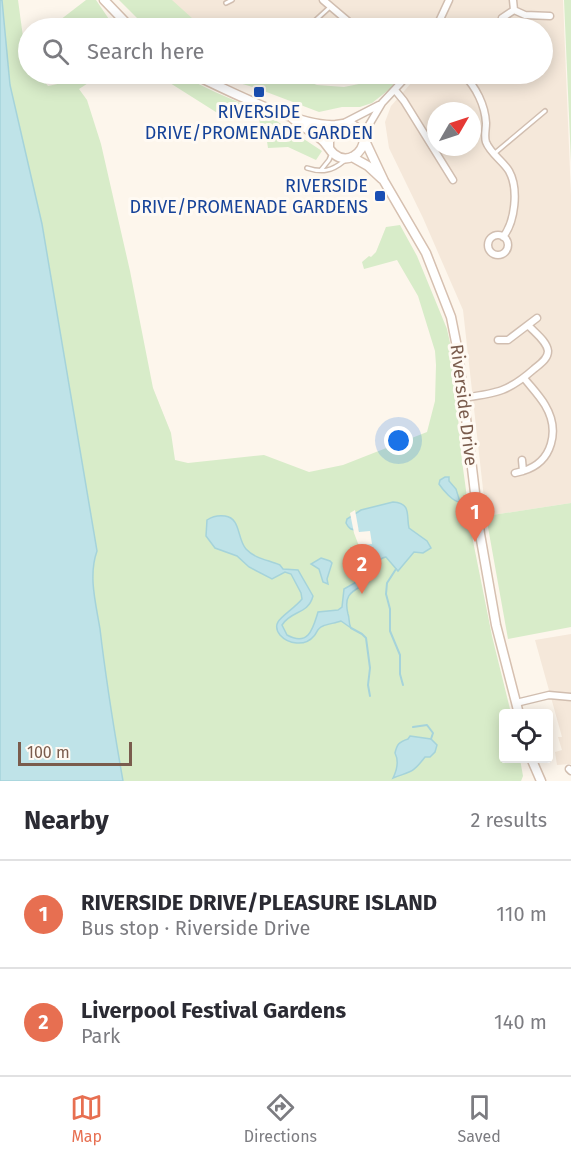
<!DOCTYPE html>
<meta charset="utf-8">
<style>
:root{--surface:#fff;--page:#f2f2f3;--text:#2b2b33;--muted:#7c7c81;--line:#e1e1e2;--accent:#e76f51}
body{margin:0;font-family:"Fira Sans",sans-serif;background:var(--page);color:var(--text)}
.controls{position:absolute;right:18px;bottom:18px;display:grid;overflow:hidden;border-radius:6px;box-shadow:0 3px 15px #0003}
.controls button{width:54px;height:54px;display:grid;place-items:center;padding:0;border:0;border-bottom:2px solid var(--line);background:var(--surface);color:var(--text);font:30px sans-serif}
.compass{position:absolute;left:427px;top:102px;width:54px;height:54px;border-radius:50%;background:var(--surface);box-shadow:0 3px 15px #0003;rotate:51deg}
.scale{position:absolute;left:18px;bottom:15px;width:114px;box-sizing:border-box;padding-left:6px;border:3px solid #7a5c4d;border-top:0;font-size:16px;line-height:21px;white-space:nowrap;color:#7a5c4d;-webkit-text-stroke:4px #fffaf3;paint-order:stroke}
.you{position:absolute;left:399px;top:441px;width:21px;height:21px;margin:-15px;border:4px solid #fff;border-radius:50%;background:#1a73e8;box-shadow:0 0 0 9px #1a73e833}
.badge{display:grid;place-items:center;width:39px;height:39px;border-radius:50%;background:var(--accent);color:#fff;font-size:20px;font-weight:700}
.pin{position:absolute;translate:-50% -50px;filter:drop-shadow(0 2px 3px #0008)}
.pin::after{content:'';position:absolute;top:32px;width:21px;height:18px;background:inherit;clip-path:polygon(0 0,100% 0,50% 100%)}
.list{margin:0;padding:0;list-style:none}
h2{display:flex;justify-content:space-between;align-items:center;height:78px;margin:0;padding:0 24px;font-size:26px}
h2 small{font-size:20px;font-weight:400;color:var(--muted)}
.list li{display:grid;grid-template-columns:39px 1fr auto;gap:18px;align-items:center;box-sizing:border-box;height:108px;padding:0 24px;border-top:2px solid var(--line)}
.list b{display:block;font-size:22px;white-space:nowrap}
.list p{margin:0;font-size:20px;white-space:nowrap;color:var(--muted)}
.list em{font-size:20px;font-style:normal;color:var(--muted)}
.icon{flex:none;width:33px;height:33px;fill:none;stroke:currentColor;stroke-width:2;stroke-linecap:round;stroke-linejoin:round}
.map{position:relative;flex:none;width:571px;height:781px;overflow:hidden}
.search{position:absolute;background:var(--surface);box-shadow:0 3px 15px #0003;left:18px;right:18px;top:18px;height:66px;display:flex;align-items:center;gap:15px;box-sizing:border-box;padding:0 21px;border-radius:33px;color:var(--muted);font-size:22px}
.sheet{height:294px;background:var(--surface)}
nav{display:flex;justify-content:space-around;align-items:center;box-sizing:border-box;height:84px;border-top:2px solid var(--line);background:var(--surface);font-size:16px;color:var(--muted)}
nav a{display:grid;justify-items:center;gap:3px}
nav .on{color:var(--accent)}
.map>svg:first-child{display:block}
.residential{fill:#f5e8da;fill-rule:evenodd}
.green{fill:#d8ecc9}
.water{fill:#bfe3e8;stroke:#a5d3da;stroke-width:1.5}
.pier{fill:#fdf6ec}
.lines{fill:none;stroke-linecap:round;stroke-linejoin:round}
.stream{stroke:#a5d3da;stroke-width:2}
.lane-casing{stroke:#d1beb0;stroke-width:6}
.street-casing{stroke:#d1beb0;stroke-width:9}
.secondary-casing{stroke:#d6c0b0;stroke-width:11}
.lane{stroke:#fff;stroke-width:3}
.street{stroke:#fff;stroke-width:6}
.secondary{stroke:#fff;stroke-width:8}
.transit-dot{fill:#1a4fb4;stroke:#fffaf3;stroke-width:2}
.labels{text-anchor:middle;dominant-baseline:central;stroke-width:6;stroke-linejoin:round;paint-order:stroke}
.transit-label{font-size:18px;fill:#164399;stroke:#fffaf3}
.street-label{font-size:18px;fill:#7a5c4d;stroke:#fffaf3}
</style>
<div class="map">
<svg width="571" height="781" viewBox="0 0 571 781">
<rect width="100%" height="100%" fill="#fdf6ec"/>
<!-- residential -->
<path class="residential" d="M165,0H563L571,196V503L486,516L463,310L423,218L389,148L385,122L391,106L419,74H542V28H199ZM436,111H472V147H436Z
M571,634V764L557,765L555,752L562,750L558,737H562L535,640Z"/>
<!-- green -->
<path class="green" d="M2,0H18L28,74H38L48,86L62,83L67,74H178L215,92L266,114L322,151L316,160L288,147L268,148L266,135L261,136L259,116L243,113L240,115L223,111L219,114L170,83L160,81L126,82L102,74L79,89L87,100L101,144L130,271L153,388L171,433L175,460L188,463L264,455L309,472L343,465L427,432L435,401L436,365L435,351L418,296L397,260L364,269L362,262L369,256L371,257L376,252L386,227L400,225L417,256L447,329L452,352L462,461L473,541L492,636L511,713L504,714V758L520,759L523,776L521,781H123C114,730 106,680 100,629C96,604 88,576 97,551L42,224L10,85Z
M86,0H96L115,28H61L60,20Z
M119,0H172L203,28H147Z
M564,0H571V162Z
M209,74H287L317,85L344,87L359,84L377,74H400L391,88L372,103L360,107H342L319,112L256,88Z
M571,503V627L508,639L486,516Z"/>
<!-- water -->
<path class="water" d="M0,0H2L10,85L42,224L97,551C88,576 96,604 100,629C106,680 114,730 123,781H0Z
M445,477H449V481L456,489L460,502C453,502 443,490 439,484L440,480Z
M393,502C412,503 406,516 409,528L427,541L431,548L423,553L414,552L398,571L386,557C375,559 379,567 374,575C363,592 341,586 348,614C350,619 348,622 351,628L341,621C336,623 327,624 323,626C317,628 317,633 314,636C305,647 288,644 280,635C277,631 275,627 278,622C281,616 296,607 302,599L301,593L291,574L285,572L272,579L249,567L237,556L215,548L206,536L207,520C213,516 218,515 225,516C241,518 237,539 246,549C255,559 269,560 280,565L283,569L298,570L313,596C308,615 291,610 282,625L287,635C309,647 313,628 318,612L338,610L342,607L344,589L367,576L371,571L370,567L367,564L358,530C351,530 349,529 346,523L347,519L361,510Z
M321,558L330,561L332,563L327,579L328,584L323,582L319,569L311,564Z
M410,736L431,739L437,745L435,752L430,757H425C412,774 411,771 393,778C397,770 399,761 395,753C397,744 399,742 408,739Z"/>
<!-- pier -->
<path class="pier" d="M355,510L359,532L370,531L372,544L362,545L367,568L364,565L359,546L354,533L350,513Z"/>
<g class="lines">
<!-- stream -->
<path class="stream" d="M396,569L387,583L386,594L390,609V631L400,655V674L403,685
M351,628L362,634L366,638L370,668L368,685L370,696
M413,727L427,725L433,733L431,739"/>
<!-- lane casing -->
<g class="lane-casing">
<path id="lane" d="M226,3L232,0
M307,28L330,7
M495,153L545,111
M307,168C322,173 332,171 344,161
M321,170L329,160L332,153"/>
</g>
<!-- street casing -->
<g class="street-casing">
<path id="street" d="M323,0L356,28
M513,0L514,10L525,15L550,16
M502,18L514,10
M436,28L449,0
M463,74C476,87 485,105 486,123C486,130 484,136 486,142C490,153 503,161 509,171C519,189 515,222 503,237
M395,90L404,101L453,180
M346,122L379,105
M363,135L382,103L409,74
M488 245a10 10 0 1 1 20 0a10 10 0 1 1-20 0Z
M498,340H508L537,318
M463,398C497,393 508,392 534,369C540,364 548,359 548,351C547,341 534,332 528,325
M523,471C553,462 560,430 545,405C539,395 531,387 524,378
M515,473L523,471L522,460
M516,703L549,695L571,697
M569,769L571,771"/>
</g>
<!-- secondary casing -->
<g class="secondary-casing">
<path id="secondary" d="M104,0L131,28
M193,74C227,90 300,128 336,125
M291,117C301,126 312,132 322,140C327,144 329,150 334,154C347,165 363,154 364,139
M329,147V135L336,125L350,123L360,130L384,181L426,253L451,317L458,352L480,534L496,625L519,714
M352,157L368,166L382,179
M531,758L541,781"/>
</g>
<!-- lane -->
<use href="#lane" class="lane"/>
<!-- street -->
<use href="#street" class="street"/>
<!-- secondary -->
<use href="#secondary" class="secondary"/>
</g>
<!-- markers -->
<g class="transit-dot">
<rect x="253" y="86" width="12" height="12" rx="3"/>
<rect x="374" y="190" width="12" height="12" rx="3"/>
</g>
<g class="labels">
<!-- transit labels -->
<g class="transit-label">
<text x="259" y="112">RIVERSIDE<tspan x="259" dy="21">DRIVE/PROMENADE GARDEN</tspan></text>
<text x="368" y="186" text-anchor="end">RIVERSIDE<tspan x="368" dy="21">DRIVE/PROMENADE GARDENS</tspan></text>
</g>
<!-- street labels -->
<g class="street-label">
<text transform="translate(464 405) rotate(83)">Riverside Drive</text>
</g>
</g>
</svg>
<div class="controls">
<button><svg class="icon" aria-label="locate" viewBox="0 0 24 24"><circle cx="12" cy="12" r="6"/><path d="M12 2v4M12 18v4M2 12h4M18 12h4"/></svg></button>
</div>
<svg class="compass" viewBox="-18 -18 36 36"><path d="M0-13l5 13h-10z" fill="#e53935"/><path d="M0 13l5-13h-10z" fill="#7c7c81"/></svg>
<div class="scale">100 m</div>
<div class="you"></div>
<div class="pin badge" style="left:475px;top:542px">1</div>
<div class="pin badge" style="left:362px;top:594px">2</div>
<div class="search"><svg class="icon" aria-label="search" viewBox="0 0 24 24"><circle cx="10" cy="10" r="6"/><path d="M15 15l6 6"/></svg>Search here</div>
</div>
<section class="sheet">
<h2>Nearby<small>2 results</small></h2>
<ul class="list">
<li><span class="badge">1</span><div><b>RIVERSIDE DRIVE/PLEASURE ISLAND</b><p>Bus stop · Riverside Drive</p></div><em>110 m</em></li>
<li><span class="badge">2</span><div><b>Liverpool Festival Gardens</b><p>Park</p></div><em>140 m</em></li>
</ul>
</section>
<nav>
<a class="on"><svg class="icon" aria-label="map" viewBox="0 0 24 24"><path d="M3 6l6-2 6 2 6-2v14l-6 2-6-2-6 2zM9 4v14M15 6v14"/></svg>Map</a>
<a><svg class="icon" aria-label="directions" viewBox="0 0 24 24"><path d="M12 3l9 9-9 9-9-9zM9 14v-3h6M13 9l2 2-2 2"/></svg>Directions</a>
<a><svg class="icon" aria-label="saved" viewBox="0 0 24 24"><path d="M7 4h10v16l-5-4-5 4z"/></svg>Saved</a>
</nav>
